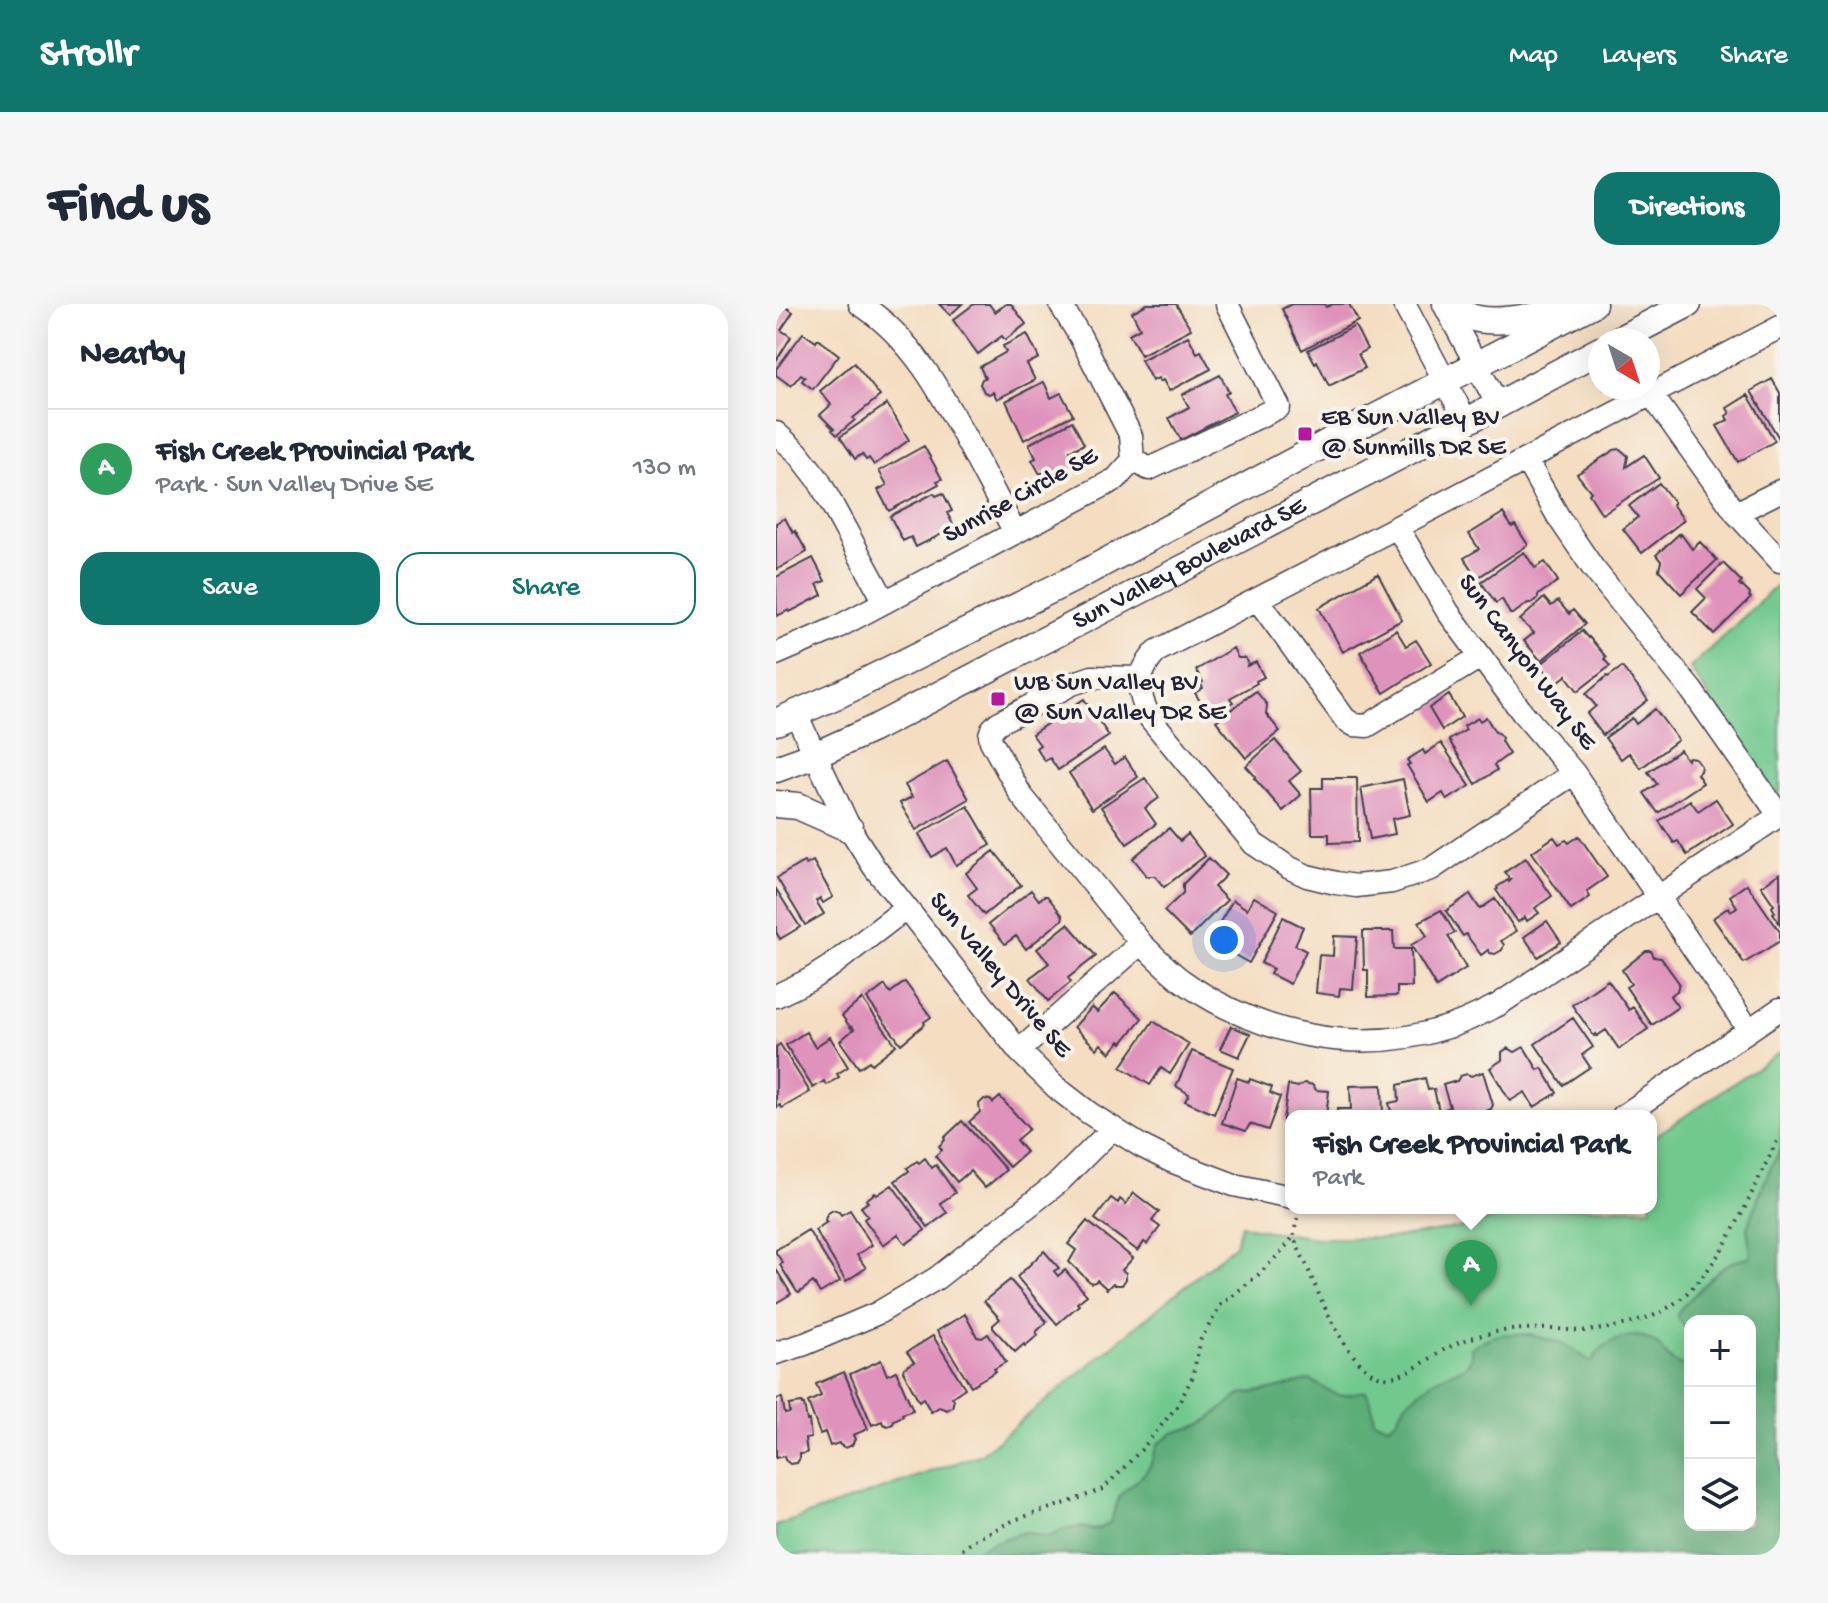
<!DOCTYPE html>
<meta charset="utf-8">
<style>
:root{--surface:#fff;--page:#f6f6f7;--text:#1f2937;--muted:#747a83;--line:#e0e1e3;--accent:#0f766e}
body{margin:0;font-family:"Gochi Hand",sans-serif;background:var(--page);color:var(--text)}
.controls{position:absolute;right:24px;bottom:24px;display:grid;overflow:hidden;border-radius:16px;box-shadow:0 8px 32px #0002}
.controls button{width:72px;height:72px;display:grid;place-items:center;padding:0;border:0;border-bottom:2px solid var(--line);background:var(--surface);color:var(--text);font:40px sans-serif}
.compass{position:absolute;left:812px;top:24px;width:72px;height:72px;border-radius:50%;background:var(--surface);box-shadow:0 8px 32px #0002;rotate:141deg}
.you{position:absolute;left:448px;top:636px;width:28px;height:28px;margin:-20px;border:6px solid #fff;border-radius:50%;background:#1a73e8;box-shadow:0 0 0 12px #1a73e833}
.badge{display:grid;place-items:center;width:52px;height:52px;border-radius:50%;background:var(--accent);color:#fff;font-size:26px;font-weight:700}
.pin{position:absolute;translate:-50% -66px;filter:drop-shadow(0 2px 4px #0008)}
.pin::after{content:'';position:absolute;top:42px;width:28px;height:24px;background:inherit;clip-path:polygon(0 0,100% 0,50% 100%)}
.popup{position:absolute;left:509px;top:806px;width:372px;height:104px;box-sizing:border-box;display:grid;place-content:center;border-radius:16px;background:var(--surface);filter:drop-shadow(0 2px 6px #0005);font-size:26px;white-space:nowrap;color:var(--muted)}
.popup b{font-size:30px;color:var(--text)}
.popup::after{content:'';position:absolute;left:50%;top:100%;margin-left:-16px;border:16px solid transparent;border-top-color:var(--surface)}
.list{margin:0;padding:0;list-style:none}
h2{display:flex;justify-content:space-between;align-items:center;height:104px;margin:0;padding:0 32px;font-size:34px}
h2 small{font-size:26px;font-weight:400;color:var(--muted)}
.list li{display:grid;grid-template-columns:52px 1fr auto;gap:24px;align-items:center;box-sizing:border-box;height:120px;padding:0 32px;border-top:2px solid var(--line)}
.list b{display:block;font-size:30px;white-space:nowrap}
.list p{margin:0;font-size:26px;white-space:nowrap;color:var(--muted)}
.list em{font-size:26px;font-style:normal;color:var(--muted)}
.actions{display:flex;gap:16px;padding:24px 32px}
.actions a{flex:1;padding:18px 0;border:2px solid var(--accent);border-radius:24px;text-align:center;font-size:28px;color:var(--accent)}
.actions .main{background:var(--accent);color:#fff}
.icon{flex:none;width:44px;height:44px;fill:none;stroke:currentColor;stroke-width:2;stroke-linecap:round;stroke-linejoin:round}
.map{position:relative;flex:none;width:1004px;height:1251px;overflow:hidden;border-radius:24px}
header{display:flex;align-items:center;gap:48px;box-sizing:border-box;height:112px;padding:0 40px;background:var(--accent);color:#fff}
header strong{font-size:38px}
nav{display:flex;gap:44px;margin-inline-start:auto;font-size:28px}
.intro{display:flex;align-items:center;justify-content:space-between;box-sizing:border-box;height:192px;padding:0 48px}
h1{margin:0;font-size:56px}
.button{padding:20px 36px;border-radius:24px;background:var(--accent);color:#fff;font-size:28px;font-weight:700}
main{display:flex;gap:48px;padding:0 48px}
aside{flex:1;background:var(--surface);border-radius:24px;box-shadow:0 8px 32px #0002}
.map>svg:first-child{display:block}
.green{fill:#72c98e;stroke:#4a7664;stroke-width:2;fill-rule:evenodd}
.forest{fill:#5dad79;stroke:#40685a;stroke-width:2}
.building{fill:#df93bc}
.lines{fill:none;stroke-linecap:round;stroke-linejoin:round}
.minor-casing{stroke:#423e4f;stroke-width:25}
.major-casing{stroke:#423e4f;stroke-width:29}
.path{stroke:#423e4f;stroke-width:4;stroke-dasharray:2 6;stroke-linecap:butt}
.minor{stroke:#fff;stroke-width:22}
.major{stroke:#fff;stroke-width:26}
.poi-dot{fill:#b5179e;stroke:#f7f3e8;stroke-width:3}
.labels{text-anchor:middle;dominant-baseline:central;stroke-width:8;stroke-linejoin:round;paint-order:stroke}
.poi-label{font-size:26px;fill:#22223b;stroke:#f7f3e8;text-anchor:start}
.street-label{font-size:26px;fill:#22223b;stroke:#f7f3e8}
</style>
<header>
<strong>Strollr</strong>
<nav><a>Map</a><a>Layers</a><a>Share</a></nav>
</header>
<div class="intro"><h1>Find us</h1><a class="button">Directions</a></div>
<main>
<aside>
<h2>Nearby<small></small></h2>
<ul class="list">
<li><span class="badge" style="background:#2e9e5b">A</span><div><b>Fish Creek Provincial Park</b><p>Park · Sun Valley Drive SE</p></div><em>130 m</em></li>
</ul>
<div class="actions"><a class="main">Save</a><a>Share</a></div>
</aside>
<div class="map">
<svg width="1004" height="1251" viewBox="0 0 1004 1251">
<rect width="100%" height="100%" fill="#f7f3e8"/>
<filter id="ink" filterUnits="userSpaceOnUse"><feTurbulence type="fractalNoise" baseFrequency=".0125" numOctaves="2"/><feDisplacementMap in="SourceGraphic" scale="16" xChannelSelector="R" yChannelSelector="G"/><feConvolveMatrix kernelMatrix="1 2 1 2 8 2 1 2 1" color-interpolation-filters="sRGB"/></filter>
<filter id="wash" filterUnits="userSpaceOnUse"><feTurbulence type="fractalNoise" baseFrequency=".006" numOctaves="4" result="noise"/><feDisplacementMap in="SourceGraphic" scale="32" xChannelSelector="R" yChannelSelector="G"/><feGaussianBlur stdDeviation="1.8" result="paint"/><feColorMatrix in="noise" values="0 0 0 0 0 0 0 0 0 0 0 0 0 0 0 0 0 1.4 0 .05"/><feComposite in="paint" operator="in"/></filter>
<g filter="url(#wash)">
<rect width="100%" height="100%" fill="#f4ddc0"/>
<!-- green -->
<path class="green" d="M1000,282L1004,287V490L994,484L914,364Z
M1004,748V1251H0V1222L205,1150L459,941L465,921L492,927L542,934H616L685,924L718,915L751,904H875V835ZM914,1017H974V1221H914Z"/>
<!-- forest -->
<path class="forest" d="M1004,846V1251H194L210,1241L248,1228L268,1232L277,1231L286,1226L307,1223L316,1226L325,1224L334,1219L344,1191L368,1170L374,1162L382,1140L397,1129L427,1120L465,1090L495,1086L534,1076C544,1080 554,1090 564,1091C574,1092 579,1086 590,1088L595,1097L598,1116L612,1122L620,1116L629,1100L644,1087L660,1075L691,1062L695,1054V1044C716,1027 745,1027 770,1035C776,1037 782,1037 788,1040C798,1046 807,1053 816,1058C818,1055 820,1051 823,1047C836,1033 862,1027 878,1038C891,1047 891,1059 908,1062L914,1057V1221H974V1017H914V1039L911,1027L901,1012L905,1004C919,992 939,965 956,958C962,956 968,956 975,952L971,924L992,869Z"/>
<g id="blocks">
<!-- building -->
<path class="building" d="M0,0H5L17,8L5,26L15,33L0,57Z
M163,0H186L174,11Z
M198,0H213L219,8L230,0H235L250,20L229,36L226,32L202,50L177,16Z
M371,0H400L415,25L365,51L353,30L364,24L356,8Z
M516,0H549L550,3L557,0H573L582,17L526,46L506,5Z
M579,22L591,45L582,50L589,64L553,82L541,57L539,59L532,46Z
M27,29L40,38L42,35L63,51L37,85L26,77L29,73L25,70L15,82L0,71V65Z
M251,30L263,54L251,60L259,76L221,95L217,88L213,90L208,88L204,80L206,75L209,74L204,63L230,48L227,42Z
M412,32L421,49L425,47L435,65L393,87L387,76L384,78L382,74L376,77L365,56Z
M78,59L104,92L77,114L79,116L61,131L56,126L58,125L44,111L55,101L44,87Z
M444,71L453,88L449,90L459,108L405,136L393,114L413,103L406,91Z
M996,75L1004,89V136L975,87Z
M267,78L269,80L275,94L285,89L297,111L248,136L230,97Z
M972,91L999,137L962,158L941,122L952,116L950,112L954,109L951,104Z
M111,100L133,136L98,161L93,154L90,156L86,150L79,155L64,133Z
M296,117L308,140L294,147L302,163L273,178L268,168L264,170L256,156L260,154L253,140Z
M148,142L166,175L161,177L163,180L113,207L102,186L111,181L103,167Z
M844,145L852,152L850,163L868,151L883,174L826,210L813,190L815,188L801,170L838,146Z
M883,179L898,198L896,200L908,216L866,249L847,225L862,213L853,202Z
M158,189L160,192L167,189L176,207L171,209L178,222L174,226L140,243L135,233L127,237L114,212Z
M727,209L736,223L739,221L752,241L701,274L688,254L703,245L693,230Z
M9,214L17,229L19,227L31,248L0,266V219Z
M903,230L904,232L905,230L916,245L924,238L941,256L905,290L883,266L885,257L880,251Z
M748,248L759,264L769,258L782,277L762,291V294L755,299H752L737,310H734L726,295L720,299L705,278Z
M37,254L49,277L41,280L46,291L14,308L13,306L1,312L0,273Z
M947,259L966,278L963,281L965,283L966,282L974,290L973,292L975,294L938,330L916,308L930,294L921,285Z
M602,270L626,316L567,348L543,304Z
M768,294L775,302L782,297L793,310L797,306L809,320L765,357L748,337L758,329L744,316Z
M620,326L630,342L640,336L655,359L608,389L584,348Z
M806,327L812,334L813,333L830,353L828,355L834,362L802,387L791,373V371L779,380L764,361Z
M457,344L462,354H469L472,358L471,362L480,358L488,373L480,377L481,379L454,394L457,398L433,412L419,389L427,384L424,379L427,378L420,366Z
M846,363L872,396L827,431L811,410L820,402L810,390L831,372L832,373Z
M480,387L491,401L490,410L504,427L470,454L440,417Z
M673,391L686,413L666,426L653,404Z
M308,395L333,432L282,466L274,454L269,457L260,444L264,441L256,430Z
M879,405L902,436L865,464L853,449L845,455L829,434L856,414L860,420Z
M710,413L719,428L722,429L726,434L725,437L733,450L718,461L721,466L700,480L673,436L690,426L688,422L702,414L704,417Z
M499,436L525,467L513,477L525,491L507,507L478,474L480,473L470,462Z
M665,439L694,482L671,496L667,489L653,498L631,461L634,460L631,456L647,446L649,450Z
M328,445L339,460L349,453L362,473L316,505L293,469Z
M904,446L911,456L913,453L919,454L925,462L924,467L921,470L927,479L882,509L868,489L881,480L872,468Z
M171,457L193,495L140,526L124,499L136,493L129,481Z
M369,474L383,494L369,504L380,520L351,540L325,503Z
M547,474H581L582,538L553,539V530H536L535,484H547Z
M627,475L634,511L616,515L619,530L594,535L585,484Z
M940,495L957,520L911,551L902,537L898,539L883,517L914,496L922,507Z
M192,502L215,541L180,561L171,544L156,553L143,530Z
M393,524L404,537L412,530L429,552L388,583L379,572H371L357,554Z
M803,532L831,573L811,587L814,593L795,606L756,548L778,533L783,540L790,536L793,539Z
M218,547L245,581L208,611L192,591L201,584L190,569Z
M433,554L450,571L438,583L451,596L414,633L388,607L407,589V580Z
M750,554L776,592L759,604L763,609L751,617L749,613L742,618L720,586L722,585L721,583L732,576L733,578L735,576L729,568Z
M37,557L57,593L47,599L44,594L40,597L48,610L29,621L1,574L24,560L28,558L30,561Z
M1004,569V620L997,609L999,608L996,603L998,601L985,582Z
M971,580L1004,628V637L968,659L937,614L953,603L955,607L961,603L954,592Z
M0,585L24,623L4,635L0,628Z
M255,586L263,596L268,592H271L287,612L286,616L250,645L240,632L229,640L213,620Z
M694,590L704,605L719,595L740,627L725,637L728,641L726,646L719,650L714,649L712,646L705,651L690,630L687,632L670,607Z
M478,593L502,607L473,659L459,651L460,649L455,646L453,650L448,651L442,648L440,642L442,639L434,635L457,596L471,605Z
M665,606L679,629L672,632L690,664L660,683L635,641L651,632L643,618Z
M507,613L527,623L519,641L530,647L514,680L494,670L497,665L485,659Z
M771,617L785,638L762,653L748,633Z
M292,620L320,652L292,674L295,678L272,697L254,674L273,659L261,645Z
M587,627H617L618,645H635L636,683H621V692L592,693V666H588Z
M558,632L581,633L577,685L564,684L563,692L540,689L543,651L557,652Z
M870,647H875L878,653L885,654L903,679L901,687L894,692L902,703L876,721L850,683L855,680L846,666Z
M832,676L853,706L857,703L872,725L843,745L830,726L821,732L820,730L818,732L796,701Z
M129,678L155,713L148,718L149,720L125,740L91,695L109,681L114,689Z
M339,689L366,714L346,739L344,737L334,749L325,740L321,745L298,723L316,703L321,708Z
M86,695L120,741L96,760L93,757L83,764L64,737L78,725L76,723L75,724L66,712Z
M797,714L817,743L806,751L814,763L787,781L759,740Z
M377,717L413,740L394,770L385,764L374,781L345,763Z
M455,722L474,730L463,753L444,745Z
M30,728L39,743L54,733L72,763L61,770L63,773L51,781L48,777L37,784L10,741Z
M4,740L34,788L15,799L6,804L4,801L0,804V743Z
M748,743L762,766L766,764L781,789L758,803L749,788L734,797L714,764L726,756V748L732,744L739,748Z
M416,747L457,764L438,810L409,797L413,790L400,782Z
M707,768L717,801L715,805L705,809L706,812H671L669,805L674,803L667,781L681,777L684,772L691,770L695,772Z
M461,774L473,778L474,775L496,783L494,789L504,793L492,826L474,820L470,827L446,819Z
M649,774L652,786L658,785L664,812H616L613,799L623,797L622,781Z
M528,779L537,781L540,786L553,787L550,812H515V820H510L507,816L512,781L522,783Z
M606,781L607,812H562L561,805H575L574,782Z
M224,793L253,825L240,836L250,848L233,863L193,818L204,808L203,800L208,795L214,796L217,799Z
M186,817L230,866L209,884L194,867L181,878L159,852L166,846L163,842L169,836L168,834Z
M149,854L156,864L160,861L178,887L179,889L164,899L171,909L152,923L119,877L133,867L131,864L134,862L141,857L143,859Z
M116,881L149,926L130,940L122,930L107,941L88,915L92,912L85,903L92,898L90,896L99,889L101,891Z
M358,889L383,908L376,917L384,923L371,940L368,938L362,947L319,915L335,894L342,899L344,895L350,900Z
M57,906L63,908L65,911L74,906L96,941L81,951L90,964L70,977L39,926L51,918L49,916L51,910Z
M311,917L357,954L346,966L350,969V975L346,981H339L337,979L331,985L321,976L319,978L315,979L293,958L300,946L292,940Z
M32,926L64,977L44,989L37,978L23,989L21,988L4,961L7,959L0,949V946Z
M268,947L283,964L278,967L282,972L289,966L311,991L301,999L303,1001L281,1020L241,973Z
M0,965L15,990L0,999Z
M234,976L271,1018L260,1028L262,1031L249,1042L248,1040L239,1048L217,1024V1021L224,1015L208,997Z
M189,1010L201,1033L206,1034L212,1030L230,1058L218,1065L220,1067L195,1082L161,1027Z
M157,1032L189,1084L176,1093L178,1096L176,1103L171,1106L163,1103L155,1108L147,1094L143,1097L127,1067L128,1064L138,1058L131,1048Z
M105,1056L111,1071L120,1067L137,1106L126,1110L127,1112L118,1116L117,1120L112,1122L107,1120L106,1117L96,1121L74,1070Z
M68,1068L92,1125L77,1131L79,1135L76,1141L70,1144L64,1141L63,1139L54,1142L49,1128L44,1130L32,1098L45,1092L40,1080Z
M6,1094L9,1110L14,1109L13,1101L26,1099V1101H28L31,1117L33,1116L35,1134L29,1135L31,1149L24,1150V1154L21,1159L14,1160L9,1156L8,1152L0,1154V1095Z"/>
</g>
</g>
<g filter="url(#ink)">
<use href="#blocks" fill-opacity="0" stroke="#423e4f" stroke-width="2"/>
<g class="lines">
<!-- minor casing -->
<g class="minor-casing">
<path id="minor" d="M84,0C136,34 165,88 193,141C208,170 224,199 239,229
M628,0L690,117
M668,0L722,101
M875,90L960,209L1004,257
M0,129L22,149L42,175L109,298
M357,156L373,165L503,103L451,0
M750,156L783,214L817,264L916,387L1003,511
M960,209L1004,187
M621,223L381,347C359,371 360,387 374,414L478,540L512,563L531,572L560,579L580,582L616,578L655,565L798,469
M482,296L569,415L578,421L591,422L704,353
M0,350L58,325L340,175L357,156L355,132L304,32L284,0
M364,374L316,373L296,380L222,419L216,425L214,431L215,437L245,491L365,639C378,652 391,665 405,676C482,731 581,753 672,723C689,718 706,709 722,701L1004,511
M20,410L74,525L98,563L243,747L282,785L313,809L365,842L395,857L458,881L515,893
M0,692L33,676L55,662L129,605
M973,726L798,469L746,408L672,308L621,223L1004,23
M243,747L365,639
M847,812L1004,705
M0,1049L29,1040L102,1009L161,974L283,878L337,824"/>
</g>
<!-- major casing -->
<g class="major-casing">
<g id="major">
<path d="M673,0C682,7 691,13 702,15C727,20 762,11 787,7"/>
<path d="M842,36L912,0"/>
<path d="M0,418L64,390L301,273L579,124L817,0"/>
<path id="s1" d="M0,465L39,451L97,425L722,101L824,46"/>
<path d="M0,500L22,502L74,525"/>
</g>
</g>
<!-- path -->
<path class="path" d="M828,84L829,85
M521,914C520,920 518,927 518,932C520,941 526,952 530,960C542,989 573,1067 606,1073C625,1076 651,1056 666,1047C678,1040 693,1034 706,1031C730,1025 753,1024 778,1025C788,1025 798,1027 808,1027C829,1026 866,1018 885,1008C943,977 973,891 1002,835L1004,834
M180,1251L197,1237L238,1216L293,1198L327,1185L367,1144L402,1101L416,1074L425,1035L445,1001L482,971L506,947L518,932"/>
<!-- minor -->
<use href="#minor" class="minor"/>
<!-- major -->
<use href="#major" class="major"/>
</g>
</g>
<!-- markers -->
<g class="poi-dot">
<rect x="521" y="122" width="16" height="16" rx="4"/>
<rect x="214" y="387" width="16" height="16" rx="4"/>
</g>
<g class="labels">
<!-- poi labels -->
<g class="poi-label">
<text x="545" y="115">EB Sun Valley BV<tspan x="545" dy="30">@ Sunmills DR SE</tspan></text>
<text x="238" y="380">WB Sun Valley BV<tspan x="238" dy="30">@ Sun Valley DR SE</tspan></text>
</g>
<!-- street labels -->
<g class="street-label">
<text transform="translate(245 193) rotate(-29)">Sunrise Circle SE</text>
<text stroke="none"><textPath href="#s1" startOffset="462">Sun Valley Boulevard SE</textPath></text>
<text transform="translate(750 359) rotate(53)">Sun Canyon Way SE</text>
<text transform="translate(223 672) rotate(50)">Sun Valley Drive SE</text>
</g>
</g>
</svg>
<div class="controls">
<button>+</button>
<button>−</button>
<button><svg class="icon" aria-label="layers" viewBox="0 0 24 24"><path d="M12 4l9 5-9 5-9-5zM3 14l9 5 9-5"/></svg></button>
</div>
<svg class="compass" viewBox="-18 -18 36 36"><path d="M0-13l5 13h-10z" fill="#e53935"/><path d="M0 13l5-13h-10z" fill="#747a83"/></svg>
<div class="you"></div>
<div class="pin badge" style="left:695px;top:1002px;background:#2e9e5b">A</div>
<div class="popup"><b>Fish Creek Provincial Park</b>Park</div>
</div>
</main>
